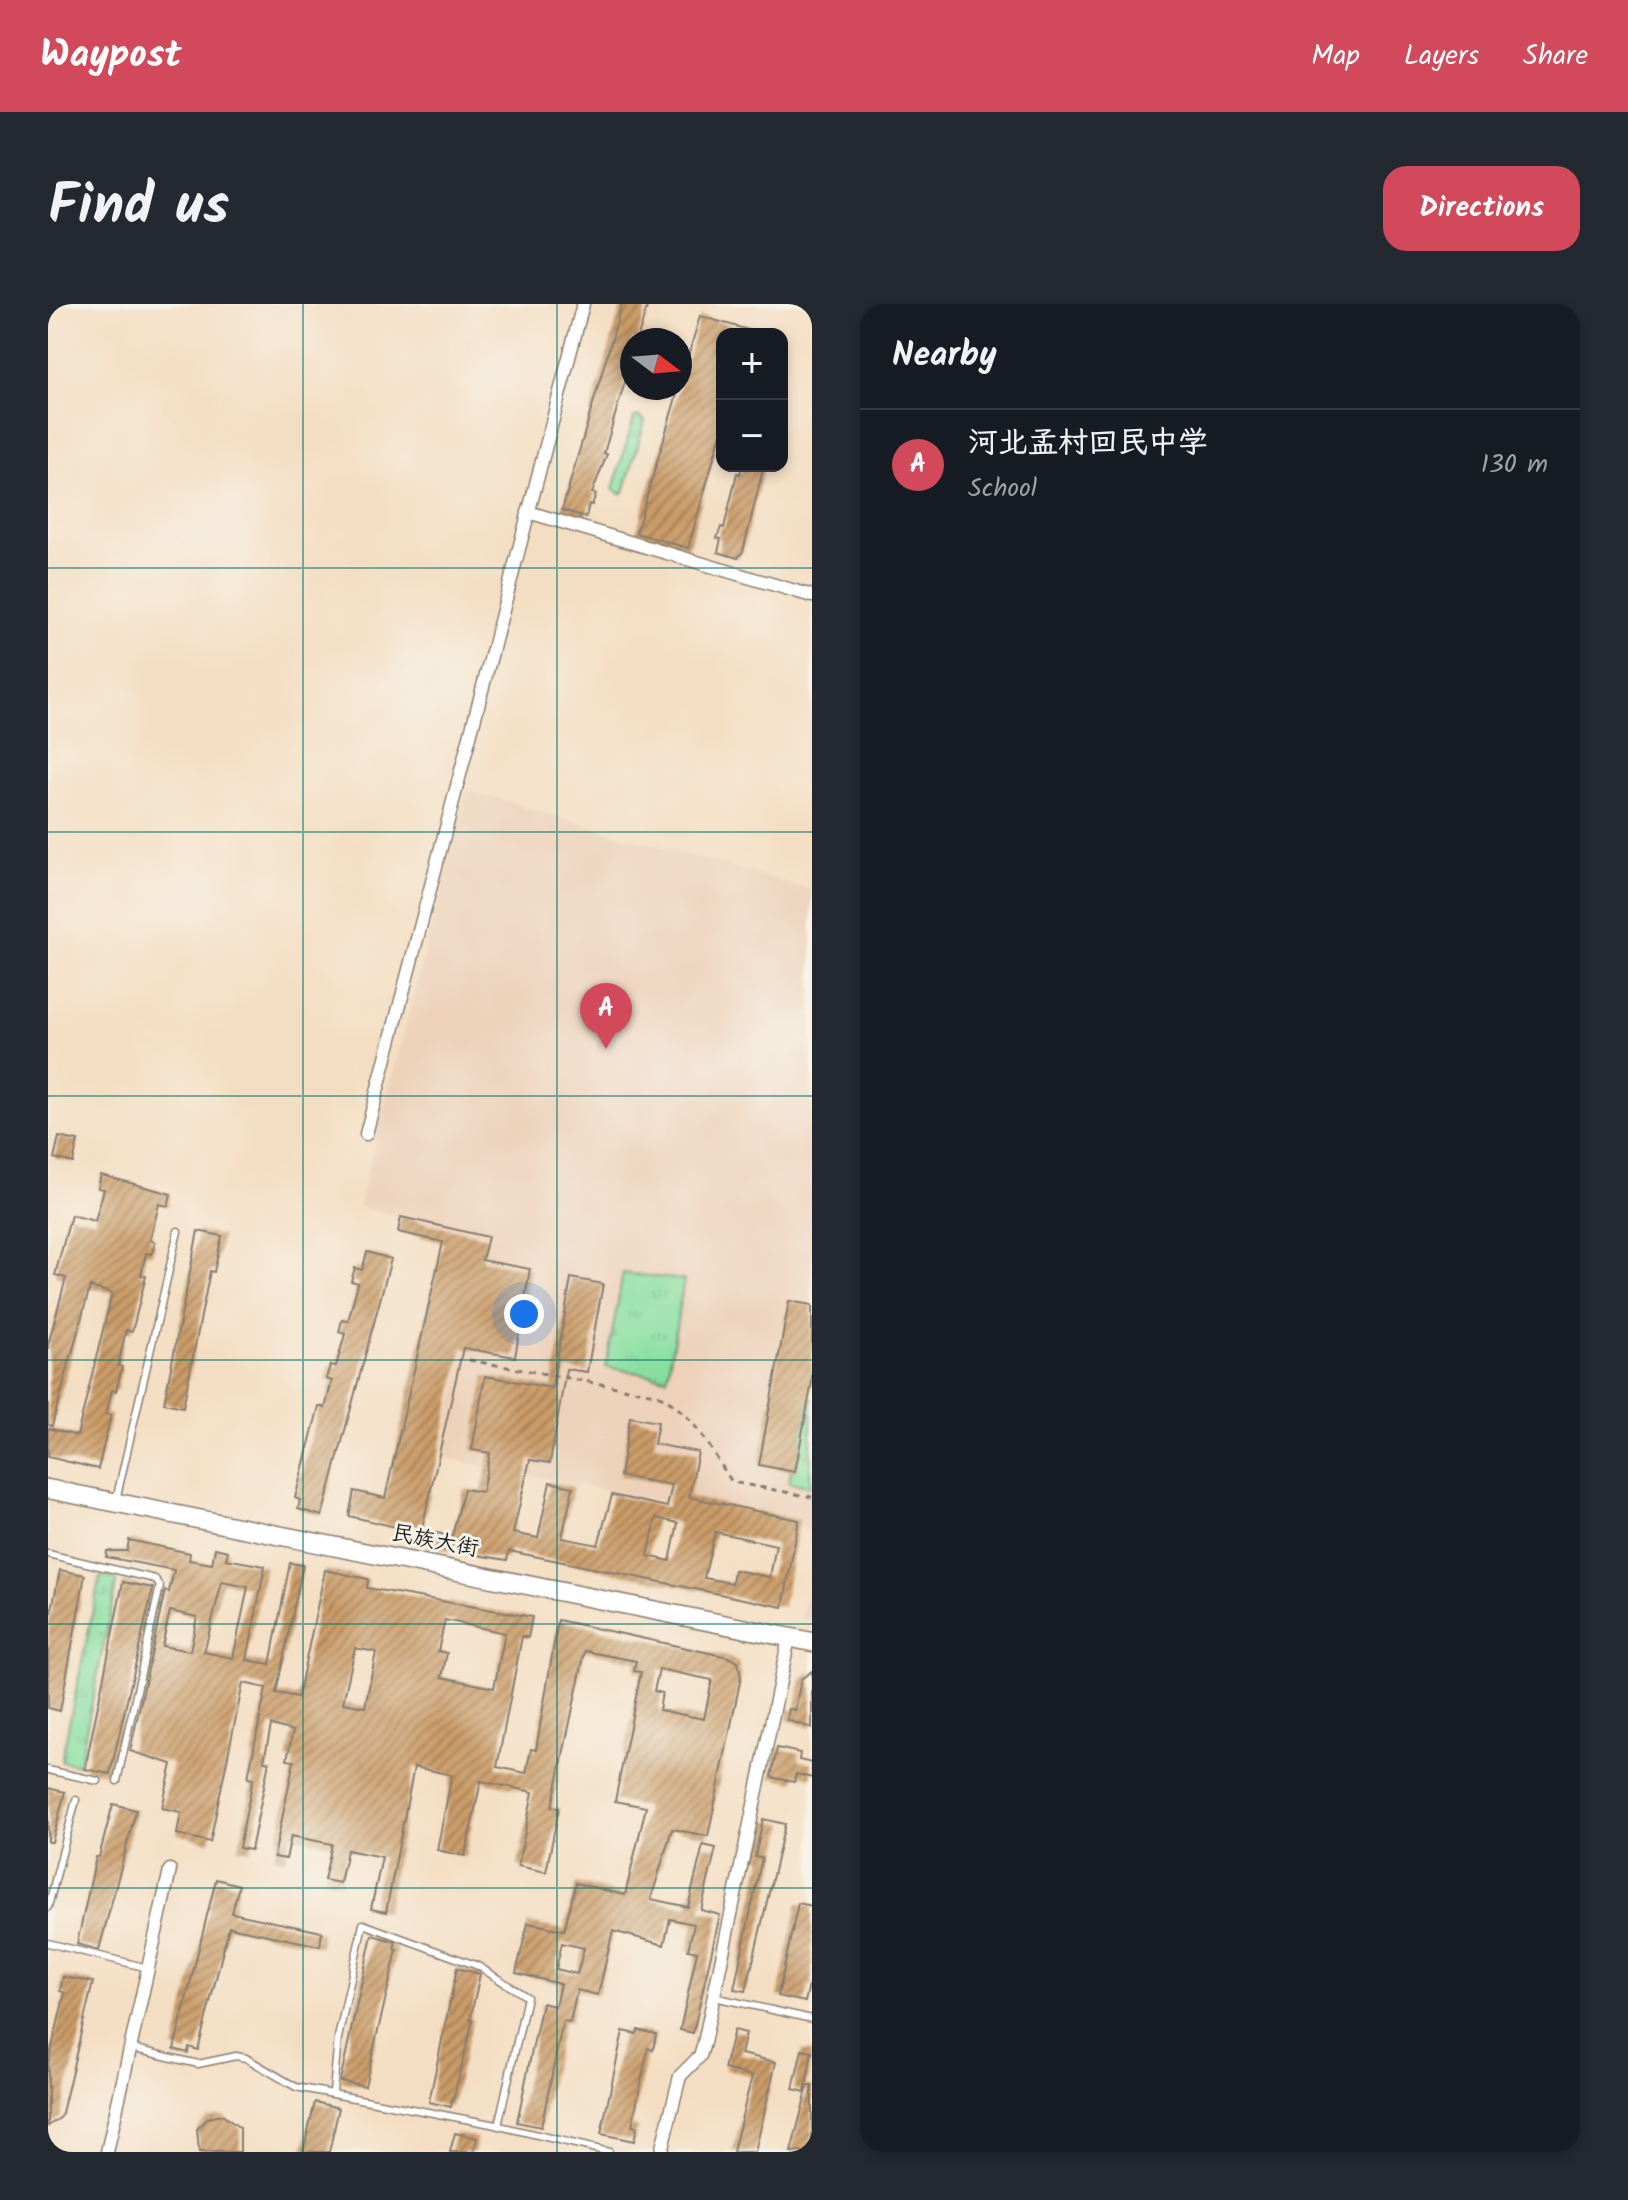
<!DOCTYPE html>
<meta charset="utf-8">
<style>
:root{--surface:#171b24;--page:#242831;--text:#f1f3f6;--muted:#9ea1a6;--line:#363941;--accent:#d1495b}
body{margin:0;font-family:Kalam,"LXGW WenKai TC",sans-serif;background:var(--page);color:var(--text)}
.controls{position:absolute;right:24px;top:24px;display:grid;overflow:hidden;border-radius:16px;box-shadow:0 4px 12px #0003}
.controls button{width:72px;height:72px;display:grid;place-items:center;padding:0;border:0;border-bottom:2px solid var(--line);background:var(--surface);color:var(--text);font:40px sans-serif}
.compass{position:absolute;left:572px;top:24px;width:72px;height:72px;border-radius:50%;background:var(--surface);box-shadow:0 4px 12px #0003;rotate:106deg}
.you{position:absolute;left:476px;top:1010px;width:28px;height:28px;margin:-20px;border:6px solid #fff;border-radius:50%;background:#1a73e8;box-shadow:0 0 0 12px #1a73e833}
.badge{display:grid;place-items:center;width:52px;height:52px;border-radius:50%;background:var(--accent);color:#fff;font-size:26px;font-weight:700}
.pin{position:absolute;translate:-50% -66px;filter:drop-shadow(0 2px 4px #0008)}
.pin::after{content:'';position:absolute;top:42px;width:28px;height:24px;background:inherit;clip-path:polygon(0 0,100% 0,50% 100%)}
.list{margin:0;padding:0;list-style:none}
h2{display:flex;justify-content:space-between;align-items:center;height:104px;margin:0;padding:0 32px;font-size:34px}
h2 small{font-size:26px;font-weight:400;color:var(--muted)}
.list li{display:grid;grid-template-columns:52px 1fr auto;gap:24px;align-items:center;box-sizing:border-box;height:112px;padding:0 32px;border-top:2px solid var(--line)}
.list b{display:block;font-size:30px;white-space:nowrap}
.list p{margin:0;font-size:26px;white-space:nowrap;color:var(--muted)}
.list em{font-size:26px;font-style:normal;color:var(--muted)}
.map{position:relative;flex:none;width:764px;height:1848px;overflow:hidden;border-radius:24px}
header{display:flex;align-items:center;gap:48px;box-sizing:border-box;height:112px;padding:0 40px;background:var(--accent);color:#fff}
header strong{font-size:38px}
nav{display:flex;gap:44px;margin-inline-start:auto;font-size:28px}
.intro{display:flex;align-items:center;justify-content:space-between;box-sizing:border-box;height:192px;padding:0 48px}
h1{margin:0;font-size:56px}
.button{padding:20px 36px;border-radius:24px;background:var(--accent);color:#fff;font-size:28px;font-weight:700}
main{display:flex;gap:48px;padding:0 48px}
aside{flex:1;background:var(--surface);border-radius:24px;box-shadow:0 4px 12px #0003}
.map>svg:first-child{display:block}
.built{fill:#edd1ba}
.grass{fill:url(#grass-tufts);stroke:#527e5f;stroke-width:2}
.building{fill:url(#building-hatch);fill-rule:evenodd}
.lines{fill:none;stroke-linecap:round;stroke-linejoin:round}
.lane-casing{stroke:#887d70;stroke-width:9}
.street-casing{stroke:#887d70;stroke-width:15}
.secondary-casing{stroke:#887d70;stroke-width:21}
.path{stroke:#887d70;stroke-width:3;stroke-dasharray:6 6;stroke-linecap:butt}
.lane{stroke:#fff;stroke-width:6}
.street{stroke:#fff;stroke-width:12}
.secondary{stroke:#fff;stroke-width:18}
.grid{fill:none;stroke:#0f766e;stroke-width:2;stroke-opacity:0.55}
.labels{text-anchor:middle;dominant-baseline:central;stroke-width:6;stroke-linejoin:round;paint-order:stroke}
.street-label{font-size:22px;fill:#1c1c1c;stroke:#f7f3e8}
</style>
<header>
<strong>Waypost</strong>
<nav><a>Map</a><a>Layers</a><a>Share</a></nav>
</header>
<div class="intro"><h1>Find us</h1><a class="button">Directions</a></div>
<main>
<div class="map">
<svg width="764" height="1848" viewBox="0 0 764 1848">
<defs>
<pattern id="grass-tufts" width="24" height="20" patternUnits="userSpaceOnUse" patternTransform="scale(2)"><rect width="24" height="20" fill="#89dfa2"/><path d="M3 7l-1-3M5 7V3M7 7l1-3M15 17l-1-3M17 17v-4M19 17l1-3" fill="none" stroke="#76bf8b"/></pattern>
<pattern id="building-hatch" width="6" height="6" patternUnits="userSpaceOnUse" patternTransform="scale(2)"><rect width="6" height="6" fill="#ca9b68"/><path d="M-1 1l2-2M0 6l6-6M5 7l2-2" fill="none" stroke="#a37e55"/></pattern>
</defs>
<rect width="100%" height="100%" fill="#f7f3e8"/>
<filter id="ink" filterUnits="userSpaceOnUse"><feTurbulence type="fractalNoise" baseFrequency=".0125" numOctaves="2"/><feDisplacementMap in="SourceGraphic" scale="16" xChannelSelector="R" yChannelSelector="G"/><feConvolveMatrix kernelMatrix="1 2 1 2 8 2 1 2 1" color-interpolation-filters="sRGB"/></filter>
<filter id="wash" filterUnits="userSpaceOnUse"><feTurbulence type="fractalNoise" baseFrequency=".006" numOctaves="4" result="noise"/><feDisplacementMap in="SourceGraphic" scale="32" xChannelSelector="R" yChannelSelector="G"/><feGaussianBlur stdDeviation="1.8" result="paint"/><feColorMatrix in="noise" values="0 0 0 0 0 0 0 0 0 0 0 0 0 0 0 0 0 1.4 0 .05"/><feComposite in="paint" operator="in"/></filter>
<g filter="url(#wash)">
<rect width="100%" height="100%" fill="#f4dec3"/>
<!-- built -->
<path class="built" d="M419,486L764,587V1228L393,1153L442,931L310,903Z
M764,1266V1316L754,1314Z"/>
<!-- grass -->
<path class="grass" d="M590,112L597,117L576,188L573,190L565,185L586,114Z
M575,969L636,976L619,1074L558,1063Z
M761,1094H764L762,1182L741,1179L743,1167H747Z
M52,1273L69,1276L31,1461L13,1457Z"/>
<g id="blocks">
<!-- building -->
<path class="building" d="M574,0H600L589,36H584V67H581L575,84L556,149L559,150L544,189L548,190L544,201L541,200L538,213L514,206Z
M652,12L704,27V30H674V126L640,244L588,229Z
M694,162H716L695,247L690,254L670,248L673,235L669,234L673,223L676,224L689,169L692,170Z
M11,833L30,837L25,859L6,854Z
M53,871L123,890L120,902L111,900L102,936L107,938L104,950L98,949L93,971L98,972L84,1028L78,1026L70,1062L74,1063L68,1087L64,1086L58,1110L63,1111L50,1165L0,1153V1124L29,1132L64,989L42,983L4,1122L0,1121V1041L18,974L7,971L23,911L47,917L56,885L50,884Z
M353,913L440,933L434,956L482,965L467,1053L415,1044L373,1229L301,1212L306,1187L337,1194L395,938L350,928Z
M150,927L174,932L166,968L162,967L135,1103L116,1099Z
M319,948L343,955L274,1212L250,1205L252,1196L247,1194L271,1102L277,1104L284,1077L278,1075L282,1061L288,1062L297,1030L291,1028L294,1016L300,1017L310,979L303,977L307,964L314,966Z
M523,974L555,980L539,1068L518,1065L502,1159L482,1156L465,1229L490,1234L502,1178L525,1183L514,1234L550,1241L564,1191L619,1203L624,1181L572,1172L582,1113L610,1118L606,1140L650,1148L641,1193L751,1216L735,1303L461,1247L459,1256L380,1243L383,1228L404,1232L416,1185L434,1188L442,1149L424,1146L437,1072L504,1084ZM608,1214L630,1219L622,1257L600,1252ZM667,1228L728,1241L722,1273L686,1266L684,1279L656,1274Z
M741,997L764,1001V1078L747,1168L711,1161Z
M81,1236L142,1249L141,1256L164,1260L167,1244L180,1247L178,1255L217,1262L199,1356L222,1360L242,1259L255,1261L228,1389L250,1393L277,1266L320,1275L319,1284L484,1313L480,1334L474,1332L449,1463L478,1469L483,1445L488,1446L510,1316L680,1353L690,1358L693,1373L660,1532L624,1525L603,1595L640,1603L655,1541L668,1544L653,1606L672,1611L645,1729L632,1726L649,1648L640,1646L646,1620L622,1615L616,1641L565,1627L550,1691L529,1686L522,1718L515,1717L493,1823L469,1818L494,1699L507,1702L512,1680L468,1669L480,1619L516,1626L528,1579L577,1591L598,1503L567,1497L593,1368L586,1367L588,1357L537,1347L504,1503L511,1504L498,1568L470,1562L485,1488L433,1477L417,1552L389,1546L404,1471L366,1463L338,1608L323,1605L334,1553L299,1546L292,1579L276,1576L284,1540L243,1532L238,1555L226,1553L246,1457L239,1456L245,1427L223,1421L216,1457L221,1458L203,1546L191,1544L205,1475L200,1474L218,1384L195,1379L162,1538L129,1530L133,1508L114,1504L124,1460L82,1447L117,1287L121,1288L126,1266L58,1253L59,1247H79ZM174,1278L200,1283L185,1354L156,1348ZM122,1307L149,1313L142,1347L114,1342ZM397,1316L457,1329L446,1384L394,1373L399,1349L390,1347ZM307,1344L328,1348L317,1403L295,1399ZM611,1365L664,1376L656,1415L611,1406L614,1389L606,1387ZM514,1639L536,1644L529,1670L508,1665Z
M12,1266L37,1271L12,1407L0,1404V1324Z
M75,1278L105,1284L62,1470L37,1465Z
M764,1367V1424L739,1416L741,1405L747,1406L753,1375Z
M729,1444L752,1449L751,1456L764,1459V1474L748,1470L746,1478L723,1473Z
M0,1484L17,1488L4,1538H0Z
M65,1500L88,1506L51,1646L29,1640L48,1553H51Z
M715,1515L737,1520L698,1687L686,1685L714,1554L707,1553Z
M168,1575L191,1581L184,1609L274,1628L272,1642L181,1623L150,1746L141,1743L140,1749L126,1745Z
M750,1599L764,1602V1682L761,1681L757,1698L730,1692Z
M324,1631L348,1638L346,1645L349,1646L317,1782L292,1777Z
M409,1664L432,1670L422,1716H425L403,1803L381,1798Z
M15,1673L45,1678L13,1813L0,1822V1760L17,1689L12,1687Z
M590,1726L608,1730L605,1746L600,1744L584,1822L589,1823L586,1837L553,1830L575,1727L589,1730Z
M686,1726L698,1729L693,1750L728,1758L707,1848H685L704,1772L676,1765Z
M754,1746L764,1748L757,1788L745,1785Z
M760,1782H764V1848H743Z
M267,1798L291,1804L281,1848H255Z
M174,1811L192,1824V1848H151L149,1825L159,1814Z
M407,1829L429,1834L426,1848H402Z"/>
</g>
</g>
<g filter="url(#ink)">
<use href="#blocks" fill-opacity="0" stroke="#887d70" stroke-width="2"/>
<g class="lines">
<!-- lane casing -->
<g class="lane-casing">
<path id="lane" d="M68,1196L130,927
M0,1250L107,1275L112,1282L69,1477
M0,1466L50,1477
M0,1603L28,1496
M0,1639L100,1664
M666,1693L764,1715
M83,1744L150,1760L188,1752L198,1754L248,1783L443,1820L561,1848
M285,1788L290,1734L315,1620L430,1662L479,1693L450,1822"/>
</g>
<!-- street casing -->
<g class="street-casing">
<path id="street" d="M480,208L764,292
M318,830L535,0
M59,1848L122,1566
M613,1848L632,1772L652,1752L656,1739L741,1334"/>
</g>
<!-- secondary casing -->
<g class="secondary-casing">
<path id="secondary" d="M0,1185L764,1338"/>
</g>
<!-- path -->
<path class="path" d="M421,1056L607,1090C644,1105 663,1147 684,1178L764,1193"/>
<!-- lane -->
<use href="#lane" class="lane"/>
<!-- street -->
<use href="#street" class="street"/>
<!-- secondary -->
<use href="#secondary" class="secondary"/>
</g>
</g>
<!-- grid -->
<path class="grid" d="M255,0V1848M509,0V1848M0,264H764M0,528H764M0,792H764M0,1056H764M0,1320H764M0,1584H764"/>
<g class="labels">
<!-- street labels -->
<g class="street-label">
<text transform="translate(387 1238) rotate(11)">民族大街</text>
</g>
</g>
</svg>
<div class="controls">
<button>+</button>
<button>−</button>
</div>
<svg class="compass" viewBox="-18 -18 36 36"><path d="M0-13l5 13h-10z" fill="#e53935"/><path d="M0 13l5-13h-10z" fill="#9ea1a6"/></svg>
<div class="you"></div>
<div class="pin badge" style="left:558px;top:745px">A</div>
</div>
<aside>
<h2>Nearby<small></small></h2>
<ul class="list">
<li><span class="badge">A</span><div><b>河北孟村回民中学</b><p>School</p></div><em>130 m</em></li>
</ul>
</aside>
</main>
